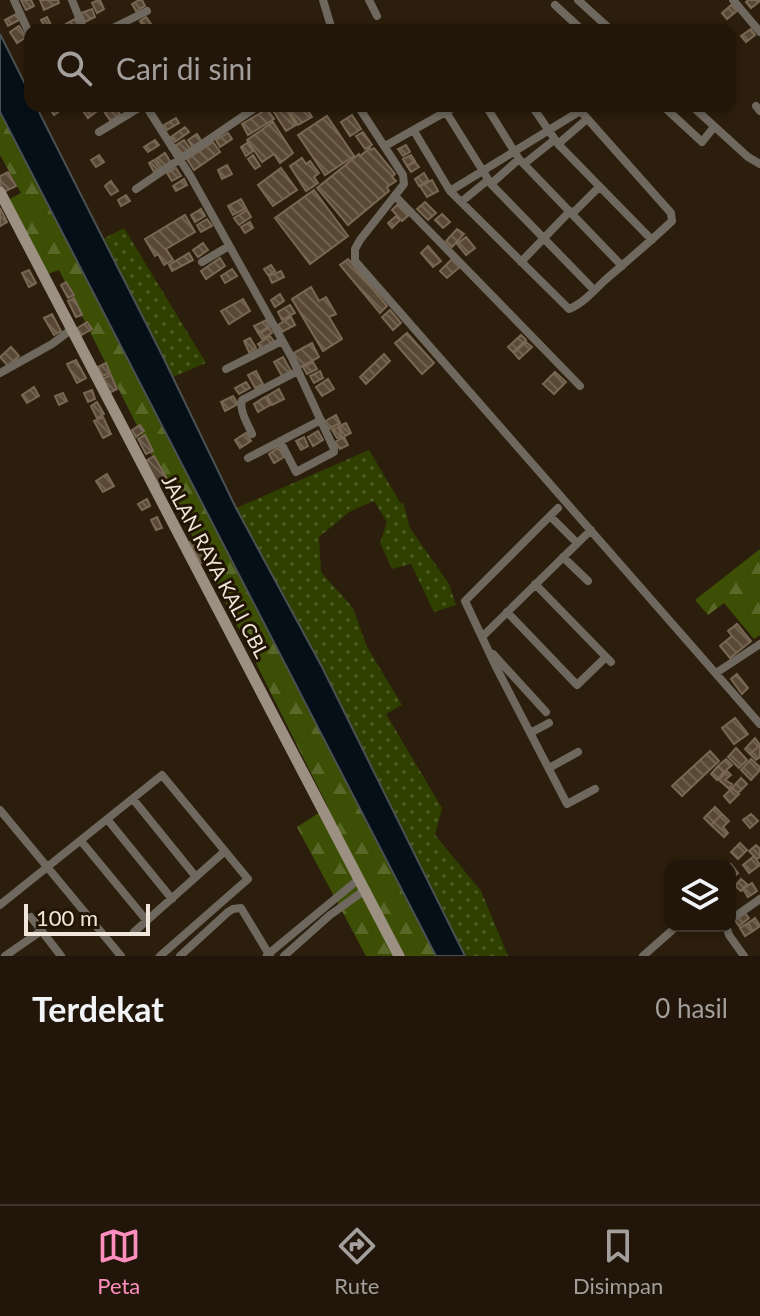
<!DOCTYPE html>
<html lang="id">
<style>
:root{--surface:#211609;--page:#291f12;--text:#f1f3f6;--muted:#a29f9c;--line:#3e352a;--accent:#fd8ebe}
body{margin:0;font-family:Lato,sans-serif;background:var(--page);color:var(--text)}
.controls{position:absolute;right:24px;bottom:24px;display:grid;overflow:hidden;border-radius:16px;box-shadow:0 2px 6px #0004}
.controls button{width:72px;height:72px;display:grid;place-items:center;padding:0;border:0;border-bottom:2px solid var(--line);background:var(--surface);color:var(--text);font:40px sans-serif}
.scale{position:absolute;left:24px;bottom:20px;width:126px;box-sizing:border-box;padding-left:8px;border:4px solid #f0e6db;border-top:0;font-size:22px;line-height:28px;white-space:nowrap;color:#f0e6db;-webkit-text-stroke:6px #221504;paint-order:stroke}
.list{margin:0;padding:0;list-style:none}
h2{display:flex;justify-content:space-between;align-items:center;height:104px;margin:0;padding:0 32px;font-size:34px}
h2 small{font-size:26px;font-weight:400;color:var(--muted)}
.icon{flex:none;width:44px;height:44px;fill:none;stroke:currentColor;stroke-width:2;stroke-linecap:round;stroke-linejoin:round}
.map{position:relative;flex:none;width:760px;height:956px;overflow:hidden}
.search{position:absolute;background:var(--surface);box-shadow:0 2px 6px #0004;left:24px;right:24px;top:24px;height:88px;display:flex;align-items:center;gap:20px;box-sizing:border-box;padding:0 28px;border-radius:16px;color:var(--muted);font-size:30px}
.sheet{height:248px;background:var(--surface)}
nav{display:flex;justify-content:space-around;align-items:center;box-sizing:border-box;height:112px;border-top:2px solid var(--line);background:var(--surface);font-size:22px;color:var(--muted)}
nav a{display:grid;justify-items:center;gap:4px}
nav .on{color:var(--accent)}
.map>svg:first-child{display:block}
.grass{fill:url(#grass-dots)}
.forest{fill:url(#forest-firs)}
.water{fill:#040f17;stroke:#4b5052;stroke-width:2}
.building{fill:url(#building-back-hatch);stroke:#786853;stroke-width:2}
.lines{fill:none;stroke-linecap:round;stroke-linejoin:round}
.street{stroke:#6e685e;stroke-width:8}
.secondary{stroke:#9b9081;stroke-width:11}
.labels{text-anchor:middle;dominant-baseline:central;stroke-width:6;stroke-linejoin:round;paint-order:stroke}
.street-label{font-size:20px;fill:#f0e6db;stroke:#221504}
</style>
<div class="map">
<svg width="760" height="956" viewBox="0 0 760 956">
<defs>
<pattern id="grass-dots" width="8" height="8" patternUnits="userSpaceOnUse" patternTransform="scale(2)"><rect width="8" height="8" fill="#2f3f00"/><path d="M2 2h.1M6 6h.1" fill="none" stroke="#4d5b25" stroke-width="1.8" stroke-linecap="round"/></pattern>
<pattern id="forest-firs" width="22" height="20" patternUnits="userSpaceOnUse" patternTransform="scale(2)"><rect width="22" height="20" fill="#3d4f05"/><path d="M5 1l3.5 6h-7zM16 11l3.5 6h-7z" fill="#596829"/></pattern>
<pattern id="building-back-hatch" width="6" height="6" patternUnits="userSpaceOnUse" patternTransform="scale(2)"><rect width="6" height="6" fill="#584835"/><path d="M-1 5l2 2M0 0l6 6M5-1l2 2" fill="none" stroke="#706252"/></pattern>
</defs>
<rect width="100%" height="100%" fill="#2c1e0c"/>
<!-- grass -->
<path class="grass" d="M124,228L206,363L173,377L103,239Z
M369,450L401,504L403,502L410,528L449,584L456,605L434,612L411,564L392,569L380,543L387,522L374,501L349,512L319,537L321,572L353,608L367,647L402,705L386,714L442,808L435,835L481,891L508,956H465L322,667L236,508Z"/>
<!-- forest -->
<path class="forest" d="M0,112L436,956H366L297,827L328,807L59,270L45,275L4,202L21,193L0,155Z
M760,549V635L754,639L724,603L708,615L695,600Z"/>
<!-- water -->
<path class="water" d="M0,34L30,94V106H36L163,357L236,508L322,667L465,956H436L0,112Z"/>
<!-- building -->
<path class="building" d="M21,0H31L34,6L26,10Z
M40,0H58L59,3L44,10Z
M98,0H100L104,9L97,13L92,3Z
M139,0H142L145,6L136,11L132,4Z
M748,0H759L760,1L751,8L746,2Z
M731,5L737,11L727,19L722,13Z
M92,9L95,17L85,22L81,13Z
M16,14L19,20L8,26L5,20Z
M47,17L52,27L46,30L41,20Z
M146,17L151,24L144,28L140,21Z
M75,19L79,27L69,30L66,24Z
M19,26L26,37L17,43L10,32Z
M751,29L755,35L746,42L741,36Z
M48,106H58L61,110L54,115Z
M89,106H92L96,112L88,118L83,111Z
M284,106L296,125L286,131L274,112Z
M300,106H305L312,117L298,125L290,112Z
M114,107L120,114L111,121L105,113Z
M267,109L274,119L248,135L242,124Z
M352,115L361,129L350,136L341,122Z
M327,116L354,156L325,175L298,135Z
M176,118L179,123L167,130L164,125Z
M273,122L293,153L280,163L274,154L262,162L247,140Z
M185,127L189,132L175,142L171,137Z
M363,132L372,145L365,149L356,136Z
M228,133L232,139L220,147L216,140Z
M197,134L202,142L193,148L188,140Z
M155,140L159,145L148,152L144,147Z
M184,140L191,150L183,155L176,145Z
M213,142L220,152L194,170L187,159Z
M247,143L253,151L246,156L241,147Z
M406,145L410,152L403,156L398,149Z
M370,148L371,150L374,148L395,174L392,177L396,181L387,187L389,191L348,225L317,188L359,154L360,156Z
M165,153L171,163L162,168L156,159Z
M99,155L104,162L96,167L91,160Z
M253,155L260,166L255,169L248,159Z
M411,155L415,161L407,166L403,159Z
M302,158L306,164L310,161L319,173L314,177L318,183L306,191L290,166Z
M154,160L160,169L154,172L149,163Z
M415,162L419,167L411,172L407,166Z
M227,165L232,174L222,179L218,170Z
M176,168L181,176L172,181L167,173Z
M281,168L297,190L273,206L258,185Z
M8,172L16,186L4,192L0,184V176Z
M424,173L428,180L419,186L415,179Z
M184,179L187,185L176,191L173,186Z
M432,180L438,191L427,197L420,186Z
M111,181L118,191L111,195L105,186Z
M314,190L348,236L310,264L275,218Z
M126,195L130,201L121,206L118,200Z
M241,199L246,208L233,215L228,206Z
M425,202L436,213L428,220L417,209Z
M398,204L409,215L402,221L392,210Z
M0,208L7,222L0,226Z
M201,209L205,216L195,222L191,215Z
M247,210L251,217L239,225L234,218Z
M442,214L450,222L443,228L435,220Z
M185,215L195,232L166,249L173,260L164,265L158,254L155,256L145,239Z
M396,216L400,220L392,228L388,223Z
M207,219L212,226L201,232L197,225Z
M250,222L253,228L245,233L241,227Z
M457,229L464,234L452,247L446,241Z
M466,237L475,248L466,255L457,244Z
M203,243L208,250L198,257L193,250Z
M428,246L441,261L433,267L421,253Z
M189,253L193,260L172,271L169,265Z
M220,258L225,266L206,279L201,271Z
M453,258L461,266L447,278L440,271Z
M348,259L387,306L380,313L340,265Z
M271,265L275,271L268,275L264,269Z
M232,269L237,276L225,283L221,276Z
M29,270L36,283L29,287L22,273Z
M281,271L284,277L272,283L269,276Z
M66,282L74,295L68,298L61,285Z
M311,287L319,301L326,297L336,314L329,317L342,339L323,351L292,299Z
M280,294L284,301L275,307L271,300Z
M74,298L82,315L76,317L68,301Z
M243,299L250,311L229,324L221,311Z
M290,305L295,313L282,320L278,312Z
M390,310L401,323L393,330L382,317Z
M52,314L61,331L54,335L44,318Z
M291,317L295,325L282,332L278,325Z
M266,320L269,327L258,333L254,326Z
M87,322L92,329L80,336L76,329Z
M269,328L272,333L262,339L259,334Z
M407,333L434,363L422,374L395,343Z
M521,335L526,340L513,352L508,347Z
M270,336L274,341L262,350L258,344Z
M250,338L256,348L249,352L244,341Z
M526,342L532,347L519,359L514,353Z
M312,343L319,357L299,368L292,354Z
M11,347L19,356L8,366L0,357Z
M384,354L390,361L366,384L360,377Z
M283,357L292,373L283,378L274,362Z
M76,360L86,378L77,383L67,364Z
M313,362L317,369L307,374L303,367Z
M106,363L110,373L103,376L98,367Z
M256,371L263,384L255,388L248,375Z
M320,371L323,378L314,383L310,376Z
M555,372L566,382L554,394L543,384Z
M111,375L117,389L107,394L100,380Z
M328,379L334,389L322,396L316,387Z
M246,382L250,388L239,394L235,388Z
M34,387L39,396L27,403L22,395Z
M279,389L284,399L272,405L267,396Z
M92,390L95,399L88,402L84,393Z
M63,393L67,401L59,405L55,396Z
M233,396L238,404L225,411L221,402Z
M265,397L270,405L258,412L254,404Z
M97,402L104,414L97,418L91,406Z
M336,415L340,423L329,429L324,422Z
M103,417L111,434L103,438L94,421Z
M346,423L351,433L345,436L339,426Z
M140,425L144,431L136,437L132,430Z
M338,427L342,436L337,438L332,430Z
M318,431L323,440L313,446L308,437Z
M246,433L251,441L240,448L235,440Z
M145,435L153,451L146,454L138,439Z
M304,437L308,446L301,450L296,441Z
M344,437L348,445L340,449L335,442Z
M278,448L284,457L274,463L269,454Z
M154,456L167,479L156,486L142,463Z
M107,474L114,486L103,492L96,481Z
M147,499L150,506L142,510L138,504Z
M157,517L162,528L156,530L151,520Z
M197,538L208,560L201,563L190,542Z
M737,624L751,641L730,658L720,646L732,636L728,631Z
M737,674L748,688L742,694L731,679Z
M735,718L748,734L734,744L722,728Z
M755,738L760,745L750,754L745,749Z
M760,745V757L756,760L750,754Z
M736,748L747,760L739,768L728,757Z
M710,751L719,761L682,796L672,786Z
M726,759L732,765L724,772L718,766Z
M751,759L760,767V770L751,780L741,770Z
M718,766L724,772L717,780L711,774Z
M727,771L731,775L725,780L732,784L729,789L719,780Z
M741,778L747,784L738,793L732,788Z
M732,788L739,794L730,803L724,796Z
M715,807L722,814L711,825L704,818Z
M722,814L729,821L723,827L728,833L724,837L711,825Z
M751,814L758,821L750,828L743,820Z
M740,843L747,850L738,859L731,852Z
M756,845L760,849V857L757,859L749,851Z
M754,856L760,865L749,873L743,865Z
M731,864L738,873L731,879L729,866Z
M741,879L747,884L741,891L735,886Z
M752,883L757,891L748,897L743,889Z
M743,911L749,918L739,926L734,919Z
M755,918L760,926L753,931L748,923Z
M748,923L753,931L745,936L740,928Z"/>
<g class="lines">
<!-- street -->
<path class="street" d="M14,0L30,35
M72,0L84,30
M323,0L332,30
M369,0L377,16
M578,0L611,30
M733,0L760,32
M555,5L582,30
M109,30L147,11
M146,106L191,177L292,358L334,449V452L296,472L280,441
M358,106L403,175L404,184L360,240L355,249V261L760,724
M486,106L519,159L622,266
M532,106L558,144L652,240
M663,106L702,142L714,127
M692,106L748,157L760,164
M756,106L760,111
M446,112L491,184L594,290
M414,131L450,191L569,309C582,304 594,291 604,281C627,261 650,242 672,221L671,213L576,106
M99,132L142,106
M558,144L587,119
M385,146L456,106
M524,164L554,140
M491,184L519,159
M136,189L258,106
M450,191L580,111
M396,197L580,386
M461,202L488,180
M573,213L599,187
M202,262L229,246
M521,262L570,211
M226,369L282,341
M0,373L52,344L72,329
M252,434C248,424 239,411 242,400L298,371
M248,458L321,420
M558,508L465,601L496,667L567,804L595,789
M550,516L577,543
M563,557L588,581
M535,584L611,662
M507,612L577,685L606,657
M482,637L591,530
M493,654L546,712
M716,673L760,644
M530,733L549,723
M549,768L578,752
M133,799L196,877
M0,810L121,956
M107,819L172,899
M81,841L147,921
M0,905L162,775L248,879L160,956
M31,917L61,956
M730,920L760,899
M726,926L729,935L744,956
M134,932L225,851
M267,955L359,879
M5,956L41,931
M180,956L228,912L233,909L241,908L270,956
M284,956L330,915L365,890
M643,956L677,926"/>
<!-- secondary -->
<path class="secondary" d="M0,192L399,956"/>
</g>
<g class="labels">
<!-- street labels -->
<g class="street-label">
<text transform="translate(216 566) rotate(62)">JALAN RAYA KALI CBL</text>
</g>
</g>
</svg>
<div class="controls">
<button><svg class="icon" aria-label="layers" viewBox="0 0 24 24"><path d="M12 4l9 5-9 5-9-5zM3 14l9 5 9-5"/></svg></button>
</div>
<div class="scale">100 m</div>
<div class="search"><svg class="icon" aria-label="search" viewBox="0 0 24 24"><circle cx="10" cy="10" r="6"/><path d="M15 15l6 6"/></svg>Cari di sini</div>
</div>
<section class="sheet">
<h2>Terdekat<small>0 hasil</small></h2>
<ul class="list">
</ul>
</section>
<nav>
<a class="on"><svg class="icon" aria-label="map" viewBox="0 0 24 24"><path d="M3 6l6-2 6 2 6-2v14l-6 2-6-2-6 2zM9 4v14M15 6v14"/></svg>Peta</a>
<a><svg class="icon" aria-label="directions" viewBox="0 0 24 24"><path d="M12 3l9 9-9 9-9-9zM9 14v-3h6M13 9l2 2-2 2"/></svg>Rute</a>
<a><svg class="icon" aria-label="saved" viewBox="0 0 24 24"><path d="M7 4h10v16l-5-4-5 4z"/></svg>Disimpan</a>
</nav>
